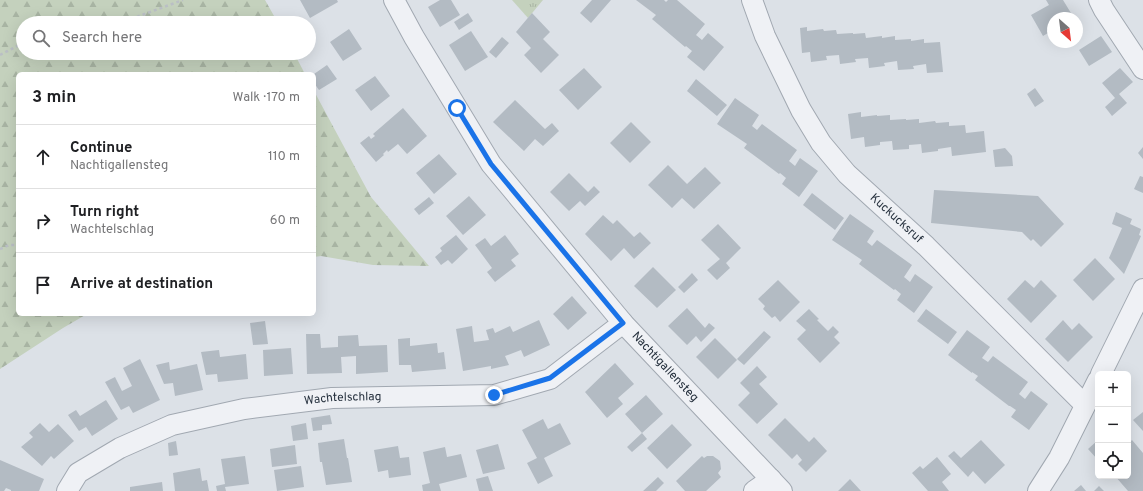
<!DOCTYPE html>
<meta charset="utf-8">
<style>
:root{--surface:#fff;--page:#f2f2f2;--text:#202124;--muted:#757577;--line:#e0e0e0}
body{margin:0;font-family:Overpass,sans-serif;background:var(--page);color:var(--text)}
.controls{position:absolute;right:12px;bottom:12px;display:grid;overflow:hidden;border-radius:6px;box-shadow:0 4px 16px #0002}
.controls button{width:36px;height:36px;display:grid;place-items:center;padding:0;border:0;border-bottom:1px solid var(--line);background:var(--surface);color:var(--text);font:20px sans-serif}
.compass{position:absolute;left:1047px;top:12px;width:36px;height:36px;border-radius:50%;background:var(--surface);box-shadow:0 4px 16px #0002;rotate:152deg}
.stop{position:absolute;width:12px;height:12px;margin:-9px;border:3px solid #1a73e8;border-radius:50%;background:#fff}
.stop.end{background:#1a73e8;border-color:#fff;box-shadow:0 1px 4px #0008}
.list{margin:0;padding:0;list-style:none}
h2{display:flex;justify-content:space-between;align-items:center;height:52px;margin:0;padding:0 16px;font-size:17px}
h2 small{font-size:13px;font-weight:400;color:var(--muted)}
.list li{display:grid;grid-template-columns:26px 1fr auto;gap:12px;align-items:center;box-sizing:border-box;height:64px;padding:0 16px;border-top:1px solid var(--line)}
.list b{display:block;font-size:15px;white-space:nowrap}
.list p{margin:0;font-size:13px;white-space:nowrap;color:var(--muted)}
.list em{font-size:13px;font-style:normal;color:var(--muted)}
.icon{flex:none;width:22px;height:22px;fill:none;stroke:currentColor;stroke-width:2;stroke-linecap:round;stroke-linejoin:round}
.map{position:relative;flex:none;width:1143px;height:491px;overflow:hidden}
.search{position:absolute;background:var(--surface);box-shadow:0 4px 16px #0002;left:16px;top:16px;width:300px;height:44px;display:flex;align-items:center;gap:10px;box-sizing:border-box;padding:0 14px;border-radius:22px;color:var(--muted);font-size:15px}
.panel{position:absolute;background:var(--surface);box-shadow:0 4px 16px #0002;left:16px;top:72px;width:300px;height:244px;border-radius:6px}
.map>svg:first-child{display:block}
.grass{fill:url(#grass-tufts)}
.forest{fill:url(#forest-firs)}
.building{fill:#b3bbc3}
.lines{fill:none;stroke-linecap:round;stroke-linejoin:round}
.street-casing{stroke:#a1a8b1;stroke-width:22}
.path{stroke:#babfc5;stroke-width:2.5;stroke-dasharray:3 3;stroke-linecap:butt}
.street{stroke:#eff1f5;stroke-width:20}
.route{stroke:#1a73e8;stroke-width:5}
.labels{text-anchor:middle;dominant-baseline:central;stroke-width:3;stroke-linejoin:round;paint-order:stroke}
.street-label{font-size:12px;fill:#25303d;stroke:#ebf0f4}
</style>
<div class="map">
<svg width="1143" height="491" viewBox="0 0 1143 491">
<defs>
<pattern id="grass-tufts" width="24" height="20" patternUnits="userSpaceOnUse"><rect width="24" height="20" fill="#c4d1bd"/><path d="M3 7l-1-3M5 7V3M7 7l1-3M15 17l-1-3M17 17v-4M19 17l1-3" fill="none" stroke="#a8b4a3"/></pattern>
<pattern id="forest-firs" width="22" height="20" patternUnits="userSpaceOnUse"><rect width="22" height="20" fill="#c4d1bd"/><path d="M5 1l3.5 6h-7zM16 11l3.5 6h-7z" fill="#a8b4a3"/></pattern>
</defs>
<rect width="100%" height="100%" fill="#dce1e7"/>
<!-- grass -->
<path class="grass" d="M512,0H543L528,18Z"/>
<!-- forest -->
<path class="forest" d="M0,0H265L278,23H23V53H294L305,74H18V314H87L63,328L0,369Z
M314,91L371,197L429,266L373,265L321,256L314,257Z"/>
<!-- building -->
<path class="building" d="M300,0H337L338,2L310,18Z
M440,0H451L460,15L440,27L428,7Z
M592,0H611L591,23L580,13Z
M636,0H664L666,2L668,0H677L705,24L696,35L702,40L708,33L724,47L704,71L687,57L692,51L686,46L685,47L652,19L656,15Z
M1046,0H1063L1074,18H1053V30L1043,36L1031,15L1049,5Z
M468,13L473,21L459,30L454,22Z
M532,13L550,32L543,39L559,55L541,73L524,55L531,48L516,32Z
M807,27V31L823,29L824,31L836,30L837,34L853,33V34L865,33L866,38L882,36V38L895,36V40L911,39V41L924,39V43L940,42L943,72L927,73L926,64L913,66L914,69L898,70L897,61L884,63L885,66L869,68L868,58L855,59L856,62L840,64L839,55L826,56L827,60L811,62L810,52L802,53L800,28Z
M349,29L362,49L343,61L330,42Z
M471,31L488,57L465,71L449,45Z
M1101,36L1112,52L1089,66L1079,50Z
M502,37L509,43L496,58L489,52Z
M327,65L337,79L319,90L314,83V74Z
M584,68L602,87L578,110L559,90Z
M1120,68L1133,82L1119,94L1127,103L1112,116L1105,107L1115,98L1102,83Z
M375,76L390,96L371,111L355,90Z
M696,79L727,105L717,116L687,91Z
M1035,88L1044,101L1035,107L1027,94Z
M735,98L759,115L752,126L757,130L762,124L797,150L789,161L795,166L800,158L818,171L799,197L782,184L786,178L780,173L779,174L744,148L747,144L717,124Z
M515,100L545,129L552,123L559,131L543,146L535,139L524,151L493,122Z
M403,108L427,136L407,154L398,144L388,152L387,150L383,154L384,155L376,162L360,143L369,136L371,139L375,136L373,134Z
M861,112V117L877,115V116L890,115V120L906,119V120L919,119V123L935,121L936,123L949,122V126L965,125L966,133L984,131L986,152L952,156L951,147L938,149V151L922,153L921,144L909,145V149L893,150L892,141L880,142V145L865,147L864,137L851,139L848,114Z
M631,122L651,142L630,163L610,143Z
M1143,147V159L1138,153Z
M1005,148L1012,156L1013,166L995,167L993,150Z
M439,154L457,174L434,194L416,173Z
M668,165L687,184L705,167L721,183L694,209L682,198L672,208L648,185Z
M569,173L588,192L594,186L600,192L585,206L580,201L569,211L550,192Z
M1140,176L1143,177V193L1134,189Z
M934,190L1038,196L1064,224L1041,247L1033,239L1031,241L1022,232L931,223Z
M812,193L844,218L835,230L803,205Z
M469,196L486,215L463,235L446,216Z
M429,197L434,203L419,215L414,209Z
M1116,212L1132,219L1130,224L1141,229L1139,235L1141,236L1124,274L1109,258L1122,228L1112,224Z
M850,214L874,231L867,242L872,246L877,240L912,265L904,277L910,282L915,274L933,287L914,313L897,300L901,294L895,289L894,290L859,264L862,260L832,240Z
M603,215L613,224L617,220L634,237L640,232L651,243L634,259L624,248L611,261L585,234Z
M718,224L741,248L726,263L730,268L717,280L707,270L720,259L701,240Z
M456,235L468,249L452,264L448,260L441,265L435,257L442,251L440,248Z
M505,235L519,254L511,260L516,266L495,282L487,272L492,268L475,245L485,238L491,246Z
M1095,258L1115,279L1093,301L1073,280Z
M653,267L676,290L657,308L634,286Z
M692,273L698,280L684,293L678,287Z
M778,280L800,302L780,322L775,316L772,318L763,309L765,306L758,299Z
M1025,280L1034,288L1041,280L1057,296L1031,323L1007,299Z
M572,296L587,313L568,330L553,314Z
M687,308L705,328L709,323L715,328L701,342L696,336L687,345L668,326Z
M809,309L819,319L817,320L828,331L833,326L839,332L834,337L840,343L820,363L797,339L806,330L796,321Z
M926,309L957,332L948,344L917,321Z
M539,320L550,345L524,357L521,350L505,356L509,365L491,369V366L463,371L456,329L472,326L474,342L489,340L486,330L493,328L495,333L510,326L513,332Z
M1063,320L1072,330L1079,323L1093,337L1068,362L1045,339Z
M265,321L268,344L253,345L250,323Z
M967,330L990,347L982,358L988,362L993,356L1028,382L1019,394L1025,399L1031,391L1048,404L1029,430L1011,417L1016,410L1010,406H1009L975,380L978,376L972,372V373L948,355Z
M764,331L771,337L744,365L737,359Z
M306,334H320L321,348L338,347V336L358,335L359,346L387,345L388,372L356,374V356L341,357L342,373L307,374Z
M410,338V346L437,343L438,353L444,352L446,369L412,372L411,365H399L398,339Z
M715,338L737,360L718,379L696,357Z
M291,348L293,374L264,376L263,350Z
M219,350L220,357L246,354L248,379L218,382L217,374L206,375L201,352Z
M140,359L160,400L133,413L129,406L121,410L105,382L115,377L122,391L132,386L123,368Z
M169,362L170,370L197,364L203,390L175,396L173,383L164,384L156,365Z
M615,363L634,384L618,398L623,404L607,418L585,392Z
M757,366L767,377L759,384L778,404L757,424L738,405L750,393L740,383Z
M646,395L663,414L642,433L625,414Z
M106,400L118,419L92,436L86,427L79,431L68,415L76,410L80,416Z
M1143,412V431L1133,420Z
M330,415L332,424L322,425V430L313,431L311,418Z
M785,418L809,442L814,437L827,451L806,472L798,464L802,460L797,454L792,459L768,435Z
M543,419L548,429L560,423L571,444L544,458L553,476L538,484L527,463L537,458L522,430Z
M40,423L49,432L58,424L74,441L54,459L51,456L42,466L21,447L33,437L29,433Z
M306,423L308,439L293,441L291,426Z
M672,424L692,445L667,469L647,448Z
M642,433L647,439L632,452L627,447Z
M344,439L347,458H348L352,482L326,485L322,462H320L318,443Z
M981,440L1005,465L985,484L973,471L968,477L948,456L954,451L961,458Z
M1098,440V460L1088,449Z
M1132,440L1143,453V491H1128L1115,476H1128V444Z
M176,441L178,455L169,456L168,443Z
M498,444L505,469L483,474L476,450Z
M295,445L297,464L272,467L270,449Z
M398,446L400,458L409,457L411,475L389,478L388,470L378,472L374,450Z
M445,447L447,457L461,454L467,477L439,484L441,491H423L422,485L430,483L423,452Z
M245,456L249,484L225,487L226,491H217L216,486L225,484L221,459Z
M702,456L704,458L707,456H713L720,461L721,469L718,473L721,477L706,491H685L676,481Z
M937,457L951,474L942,482L949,491H928L912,473L920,466L923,469Z
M0,460L44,479L39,491H11V490L6,488L4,491H0Z
M301,466L304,487L277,491L274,470Z
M200,468L202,481L207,480L209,491H175L173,473Z
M488,476L493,491H479L476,479Z
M658,477L664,483L656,491H643Z
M850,479L861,491H838Z
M162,482L163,491H130V487Z
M1081,485L1086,491H1074Z
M1099,486L1104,491H1094Z"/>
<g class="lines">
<!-- street casing -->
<g class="street-casing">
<g id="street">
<path id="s1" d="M394,0L414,37L491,164L623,323L782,491"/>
<path id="s2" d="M752,0L765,36L801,110L821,143L847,174L926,246L1085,405"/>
<path d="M1099,0L1104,10L1143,69"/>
<path d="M1101,374L1143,289"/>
<path id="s3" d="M67,491L78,473L120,448L172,425L244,409L332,398L494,395L550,379L623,323"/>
<path d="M754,491L771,479"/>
<path d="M1038,491L1059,458L1098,380"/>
</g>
</g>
<!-- path -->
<path class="path" d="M120,23L183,0
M0,55L23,43
M0,249L9,245H18"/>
<!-- street -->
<use href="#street" class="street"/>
</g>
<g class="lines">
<!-- route -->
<path class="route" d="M457,108L491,164L623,323L550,378L494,395"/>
</g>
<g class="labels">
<!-- street labels -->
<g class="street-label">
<text stroke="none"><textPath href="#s2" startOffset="266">Kuckucksruf</textPath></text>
<text stroke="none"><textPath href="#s1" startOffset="458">Nachtigallensteg</textPath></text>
<text stroke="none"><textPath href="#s3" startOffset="300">Wachtelschlag</textPath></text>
</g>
</g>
</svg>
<div class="controls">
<button>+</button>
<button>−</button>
<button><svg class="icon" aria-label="locate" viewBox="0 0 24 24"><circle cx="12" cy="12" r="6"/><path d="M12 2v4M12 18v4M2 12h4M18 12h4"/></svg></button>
</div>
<svg class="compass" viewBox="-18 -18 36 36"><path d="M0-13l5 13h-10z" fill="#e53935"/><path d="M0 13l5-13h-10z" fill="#757577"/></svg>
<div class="stop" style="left:457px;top:108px"></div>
<div class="stop end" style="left:494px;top:395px"></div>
<div class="search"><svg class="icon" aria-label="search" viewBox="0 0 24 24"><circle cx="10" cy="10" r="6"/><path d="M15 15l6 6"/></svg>Search here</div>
<section class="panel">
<h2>3 min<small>Walk · 170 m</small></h2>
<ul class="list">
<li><svg class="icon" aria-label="ahead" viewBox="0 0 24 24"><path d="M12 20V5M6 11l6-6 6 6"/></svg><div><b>Continue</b><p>Nachtigallensteg</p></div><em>110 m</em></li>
<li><svg class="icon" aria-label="right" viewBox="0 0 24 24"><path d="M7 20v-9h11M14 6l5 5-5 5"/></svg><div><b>Turn right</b><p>Wachtelschlag</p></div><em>60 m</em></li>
<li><svg class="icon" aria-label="arrive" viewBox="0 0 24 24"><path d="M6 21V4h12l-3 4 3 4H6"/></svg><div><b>Arrive at destination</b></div></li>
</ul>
</section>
</div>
